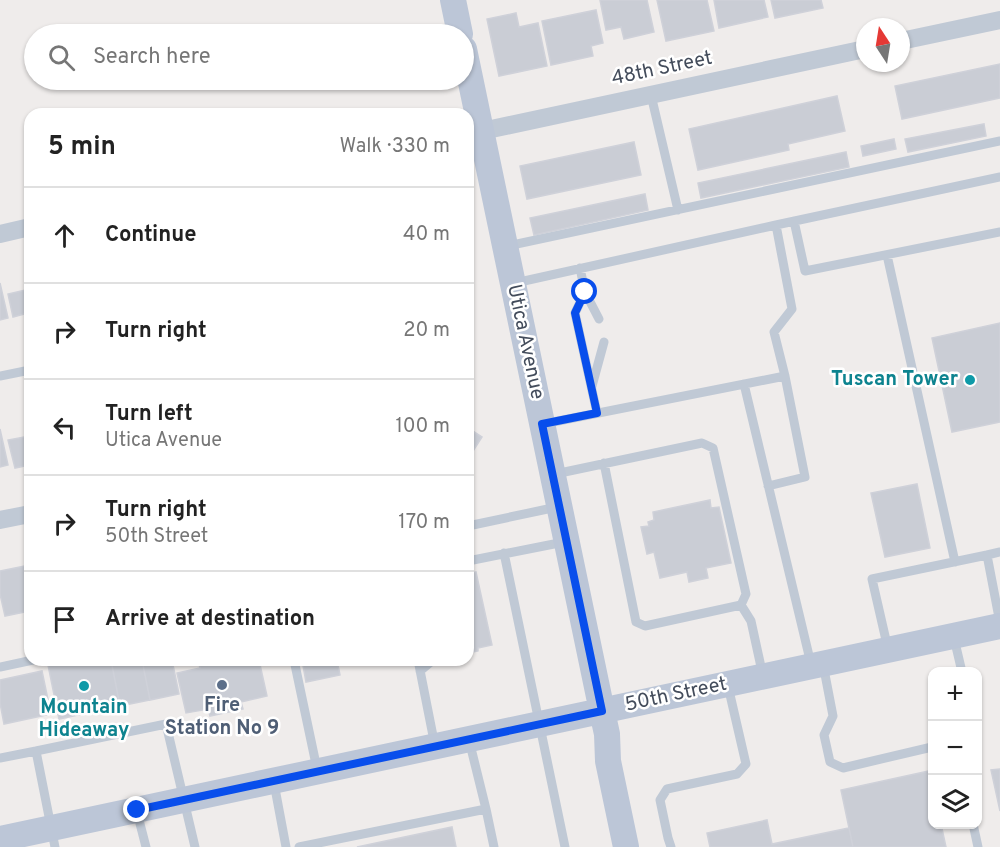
<!DOCTYPE html>
<meta charset="utf-8">
<style>
:root{--surface:#fff;--page:#f2f2f2;--text:#222;--muted:#767676;--line:#e0e0e0}
body{margin:0;font-family:Overpass,sans-serif;background:var(--page);color:var(--text)}
.controls{position:absolute;right:18px;bottom:18px;display:grid;overflow:hidden;border-radius:12px;box-shadow:0 2px 4px #0004}
.controls button{width:54px;height:54px;display:grid;place-items:center;padding:0;border:0;border-bottom:2px solid var(--line);background:var(--surface);color:var(--text);font:30px sans-serif}
.compass{position:absolute;left:856px;top:18px;width:54px;height:54px;border-radius:50%;background:var(--surface);box-shadow:0 2px 4px #0004;rotate:348deg}
.stop{position:absolute;width:18px;height:18px;margin:-14px;border:4px solid #084eec;border-radius:50%;background:#fff}
.stop.end{background:#084eec;border-color:#fff;box-shadow:0 2px 6px #0008}
.list{margin:0;padding:0;list-style:none}
h2{display:flex;justify-content:space-between;align-items:center;height:78px;margin:0;padding:0 24px;font-size:26px}
h2 small{font-size:20px;font-weight:400;color:var(--muted)}
.list li{display:grid;grid-template-columns:39px 1fr auto;gap:18px;align-items:center;box-sizing:border-box;height:96px;padding:0 24px;border-top:2px solid var(--line)}
.list b{display:block;font-size:22px;white-space:nowrap}
.list p{margin:0;font-size:20px;white-space:nowrap;color:var(--muted)}
.list em{font-size:20px;font-style:normal;color:var(--muted)}
.icon{flex:none;width:33px;height:33px;fill:none;stroke:currentColor;stroke-width:2;stroke-linecap:round;stroke-linejoin:round}
.map{position:relative;flex:none;width:1000px;height:847px;overflow:hidden}
.search{position:absolute;background:var(--surface);box-shadow:0 2px 4px #0004;left:24px;top:24px;width:450px;height:66px;display:flex;align-items:center;gap:15px;box-sizing:border-box;padding:0 21px;border-radius:33px;color:var(--muted);font-size:22px}
.panel{position:absolute;background:var(--surface);box-shadow:0 2px 4px #0004;left:24px;top:108px;width:450px;height:558px;border-radius:18px}
.map>svg:first-child{display:block}
.building{fill:#cacdd5;stroke:#cfd1d9;stroke-width:1.5}
.lines{fill:none;stroke-linecap:round;stroke-linejoin:round}
.lane{stroke:#c0c9d5;stroke-width:9}
.street{stroke:#c0c9d5;stroke-width:18}
.secondary{stroke:#bcc6d7;stroke-width:26}
.route{stroke:#084eec;stroke-width:8}
.culture-dot{fill:#0f9aa8;stroke:#fff;stroke-width:2}
.service-dot{fill:#5c6f8a;stroke:#fff;stroke-width:2}
.labels{text-anchor:middle;dominant-baseline:central;stroke-width:5;stroke-linejoin:round;paint-order:stroke}
.street-label{font-size:20px;fill:#434c5b;stroke:#fff}
.culture-label{font-size:20px;font-weight:bold;fill:#0d838f;stroke:#fff;text-anchor:end}
.service-label{font-size:20px;font-weight:bold;fill:#4e5e75;stroke:#fff}
</style>
<div class="map">
<svg width="1000" height="847" viewBox="0 0 1000 847">
<rect width="100%" height="100%" fill="#efeceb"/>
<!-- building -->
<path class="building" d="M600,0H647L654,32L624,39L621,27L606,30Z
M657,0H707L714,31L666,41Z
M714,0H764L768,17L719,28Z
M771,0H821L823,8L775,18Z
M596,10L603,43L591,46L593,56L551,65L542,21Z
M516,13L519,27L538,23L547,66L499,76L487,19Z
M1000,64V98L902,119L895,86Z
M837,96L845,131L788,144L789,150L698,170L689,129Z
M984,124L986,136L908,152L905,139Z
M894,139L896,149L863,156L861,146Z
M634,142L641,175L527,199L520,166Z
M846,152L849,167L701,198L698,183Z
M645,194L648,210L534,235L530,218Z
M0,283L8,318L0,320Z
M30,289V322L28,313L13,317L8,294Z
M1000,323V422L952,432L932,338Z
M468,428L482,437L468,459Z
M0,429L8,465L0,467Z
M30,436V465L15,468L8,440Z
M917,484L930,548L885,557L871,493Z
M710,500L711,508L719,507L731,563L706,568L708,578L689,582L687,572L660,578L654,552L647,554L641,527L649,526L648,522L654,520L653,512Z
M30,565V611L5,616L0,594V571Z
M476,572L492,645L478,648V651L468,653V574Z
M72,660H111L120,706L59,719L48,665Z
M111,660H142L150,700L120,706Z
M142,660H172L179,694L150,700Z
M217,660H233V661L239,660H259L267,696L241,702L243,709L210,716L208,709L186,713L177,673L200,668L199,664Z
M302,660H337L340,675L306,682Z
M42,671L51,714L4,724L0,703V680Z
M1000,769V811L991,770Z
M929,771L932,786V824H941L946,847H853L841,790Z
M767,820L772,844L849,828L853,847H710L707,833Z
M452,827L456,847H357Z"/>
<g class="lines">
<!-- lane -->
<path class="lane" d="M651,95L678,210
M794,221L805,271L1000,232
M507,246L1000,141
M887,255L955,562
M580,268L585,292L575,313L597,413
M515,283L776,225L1000,177
M585,292L599,319
M0,376L30,370
M744,384L811,664
M592,386L604,342
M543,424L785,376L774,332L792,309L776,225
M555,474L702,443L713,448L746,594L741,605L645,626L636,622L604,463
M768,486L805,477L785,376
M468,526L557,507
M504,553L565,847
M987,555L1000,552
M468,561L564,542
M741,605L751,621L763,676
M954,638L962,672
M888,649L872,579L987,555L1000,623
M294,660L317,769
M418,660L435,746
M823,664L833,716L824,735L830,762L843,768L932,747
M0,667L33,660
M420,671L433,660
M36,751L166,724L195,847
M0,758L36,751L55,847
M274,783L286,847
M486,809L494,847
M137,812L146,847
M973,824L978,847
M299,847L486,809L469,740
M671,847L668,838L660,800L667,789L737,774L746,764L728,686"/>
<!-- street -->
<path class="street" d="M901,41L1000,20
M468,134L865,49
M0,234L30,227
M0,520L30,514"/>
<!-- secondary -->
<path class="secondary" d="M453,0L460,34
M464,49L602,711L607,734L608,761L626,847
M0,839L1000,626"/>
</g>
<g class="lines">
<!-- route -->
<path class="route" d="M137,810L602,711L542,424L597,413L575,313L585,292"/>
</g>
<!-- markers -->
<g class="culture-dot">
<circle cx="970" cy="380" r="6"/>
<circle cx="84" cy="686" r="6"/>
</g>
<circle class="service-dot" cx="222" cy="685" r="6"/>
<g class="labels">
<!-- street labels -->
<g class="street-label">
<text transform="translate(662 69) rotate(-12)">48th Street</text>
<text transform="translate(525 342) rotate(78)">Utica Avenue</text>
<text transform="translate(676 695) rotate(-12)">50th Street</text>
</g>
<!-- culture labels -->
<g class="culture-label">
<text x="958" y="380">Tuscan Tower</text>
<text x="84" y="708" text-anchor="middle">Mountain<tspan x="84" dy="23">Hideaway</tspan></text>
</g>
<!-- service labels -->
<g class="service-label">
<text x="222" y="706">Fire<tspan x="222" dy="23">Station No 9</tspan></text>
</g>
</g>
</svg>
<div class="controls">
<button>+</button>
<button>−</button>
<button><svg class="icon" aria-label="layers" viewBox="0 0 24 24"><path d="M12 4l9 5-9 5-9-5zM3 14l9 5 9-5"/></svg></button>
</div>
<svg class="compass" viewBox="-18 -18 36 36"><path d="M0-13l5 13h-10z" fill="#e53935"/><path d="M0 13l5-13h-10z" fill="#767676"/></svg>
<div class="stop" style="left:585px;top:292px"></div>
<div class="stop end" style="left:137px;top:810px"></div>
<div class="search"><svg class="icon" aria-label="search" viewBox="0 0 24 24"><circle cx="10" cy="10" r="6"/><path d="M15 15l6 6"/></svg>Search here</div>
<section class="panel">
<h2>5 min<small>Walk · 330 m</small></h2>
<ul class="list">
<li><svg class="icon" aria-label="ahead" viewBox="0 0 24 24"><path d="M12 20V5M6 11l6-6 6 6"/></svg><div><b>Continue</b></div><em>40 m</em></li>
<li><svg class="icon" aria-label="right" viewBox="0 0 24 24"><path d="M7 20v-9h11M14 6l5 5-5 5"/></svg><div><b>Turn right</b></div><em>20 m</em></li>
<li><svg class="icon" aria-label="left" viewBox="0 0 24 24"><path d="M17 20v-9H6M10 6l-5 5 5 5"/></svg><div><b>Turn left</b><p>Utica Avenue</p></div><em>100 m</em></li>
<li><svg class="icon" aria-label="right" viewBox="0 0 24 24"><path d="M7 20v-9h11M14 6l5 5-5 5"/></svg><div><b>Turn right</b><p>50th Street</p></div><em>170 m</em></li>
<li><svg class="icon" aria-label="arrive" viewBox="0 0 24 24"><path d="M6 21V4h12l-3 4 3 4H6"/></svg><div><b>Arrive at destination</b></div></li>
</ul>
</section>
</div>
